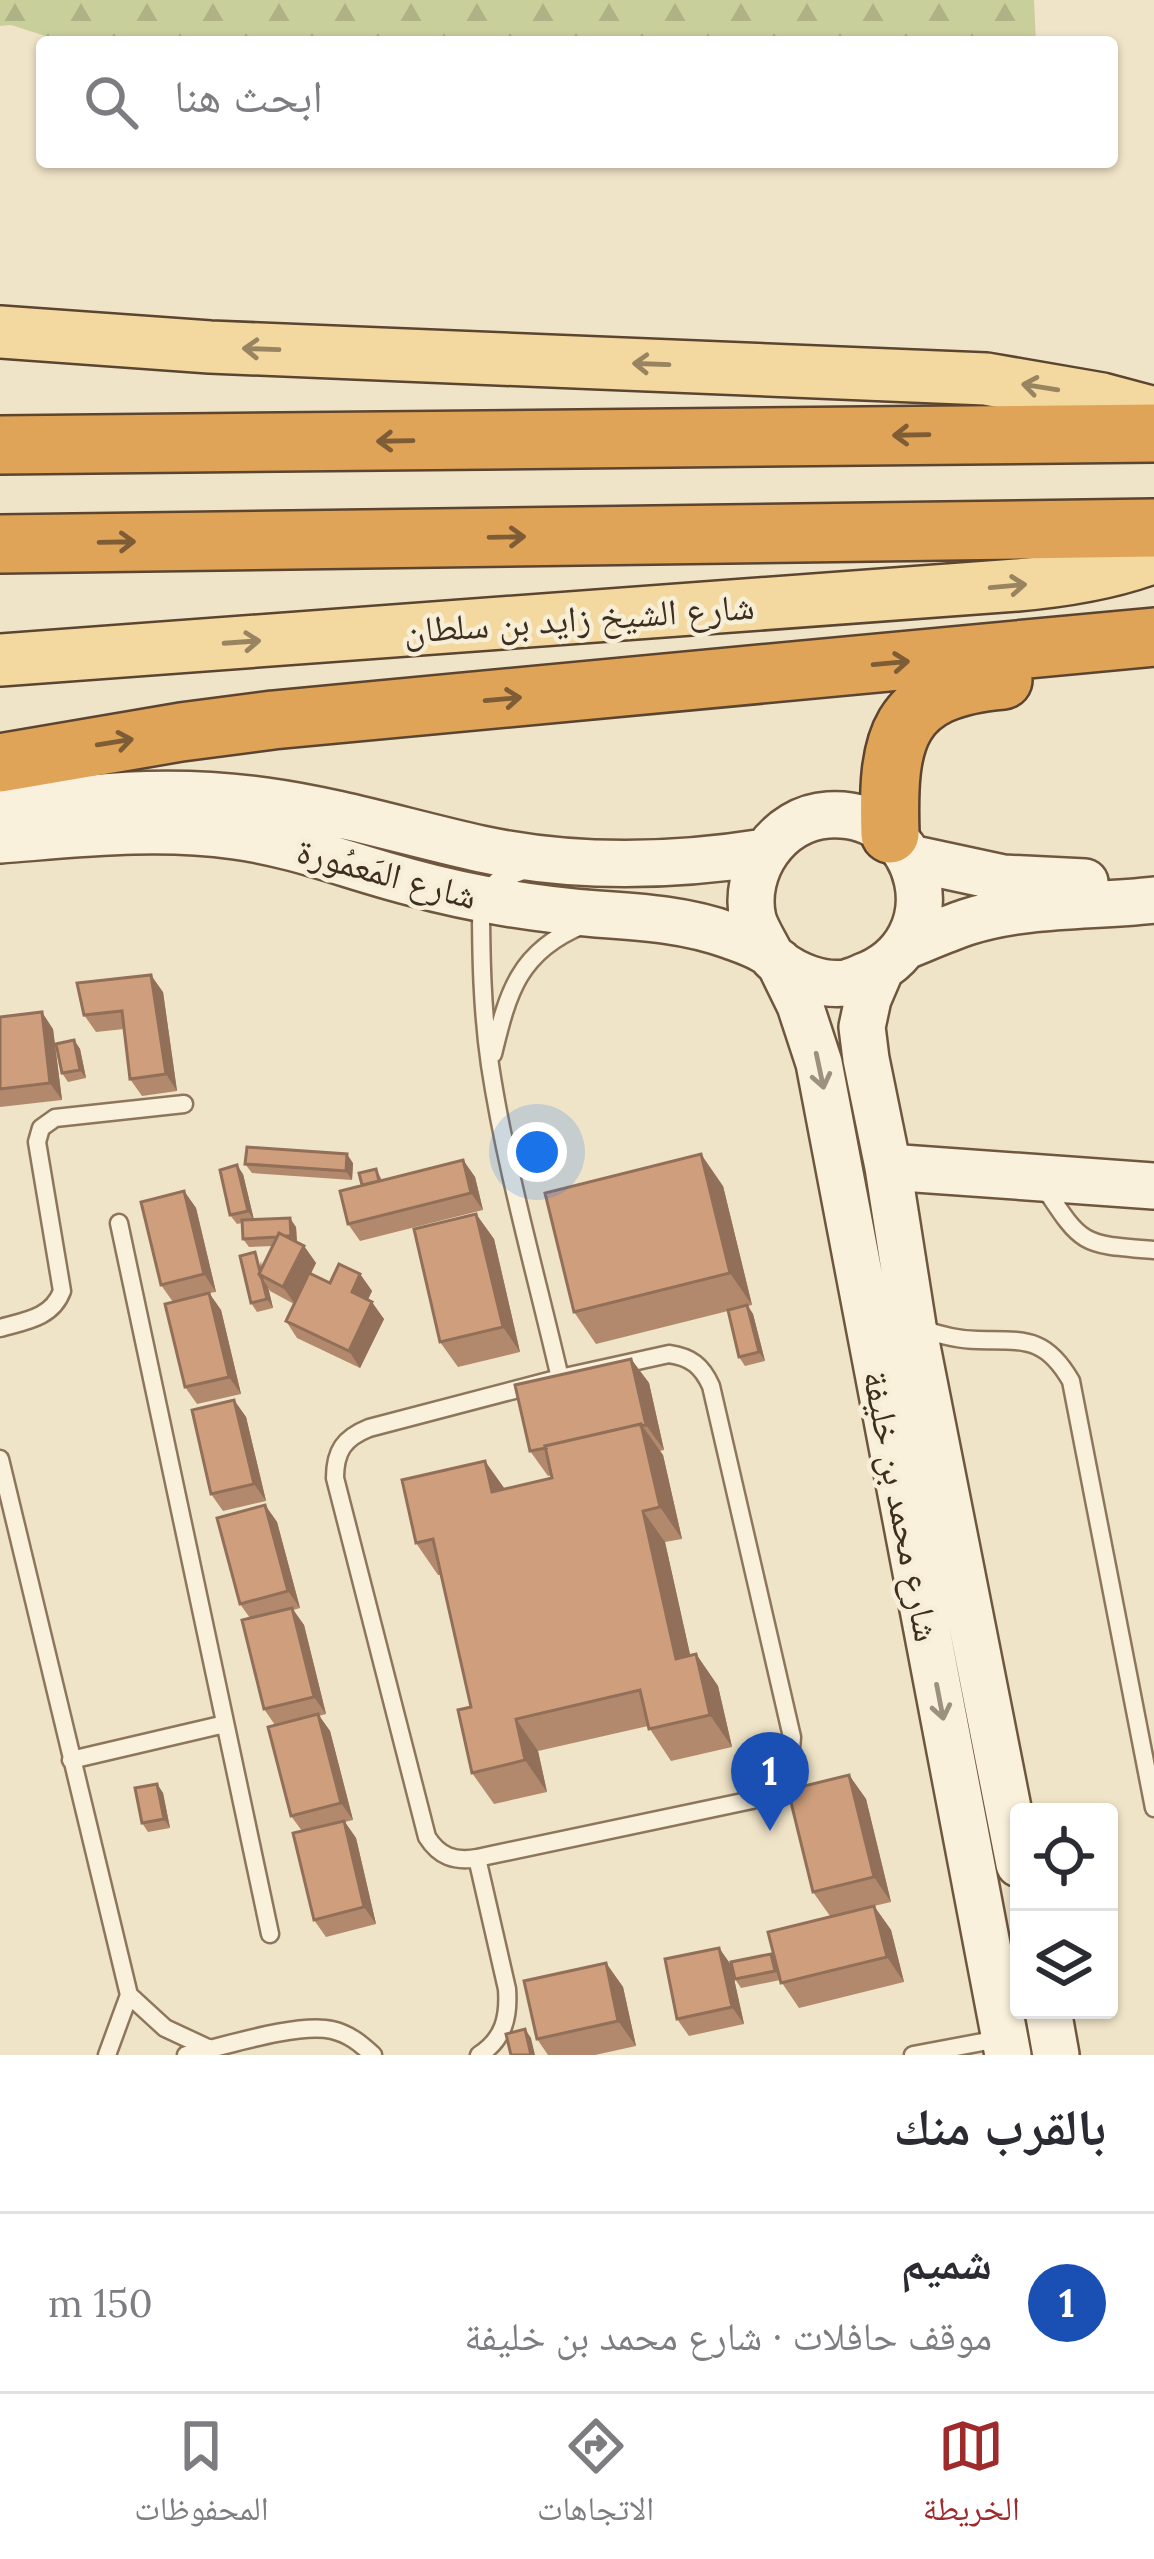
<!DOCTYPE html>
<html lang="ar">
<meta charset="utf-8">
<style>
:root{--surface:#fff;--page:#f7f7f7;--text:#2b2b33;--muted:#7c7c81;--line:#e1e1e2;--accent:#9e2a2b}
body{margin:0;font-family:Lora,"Noto Naskh Arabic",serif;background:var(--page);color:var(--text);direction:rtl}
.controls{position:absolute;right:36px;bottom:36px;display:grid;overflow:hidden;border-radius:12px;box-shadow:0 3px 9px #0004}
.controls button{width:108px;height:108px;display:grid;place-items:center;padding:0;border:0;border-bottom:3px solid var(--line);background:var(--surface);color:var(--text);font:60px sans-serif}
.you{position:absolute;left:537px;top:1152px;width:42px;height:42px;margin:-30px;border:9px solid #fff;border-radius:50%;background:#1a73e8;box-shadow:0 0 0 18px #1a73e833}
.badge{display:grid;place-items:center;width:78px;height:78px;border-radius:50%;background:var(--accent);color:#fff;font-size:39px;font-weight:700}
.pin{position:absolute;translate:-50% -99px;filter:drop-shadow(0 3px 6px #0008)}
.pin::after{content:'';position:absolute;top:63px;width:42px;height:36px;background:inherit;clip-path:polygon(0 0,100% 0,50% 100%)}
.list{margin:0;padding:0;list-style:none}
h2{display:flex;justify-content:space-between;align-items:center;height:156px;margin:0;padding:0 48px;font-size:51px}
h2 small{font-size:39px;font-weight:400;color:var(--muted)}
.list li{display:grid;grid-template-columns:78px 1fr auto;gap:36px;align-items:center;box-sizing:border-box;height:180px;padding:0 48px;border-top:3px solid var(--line)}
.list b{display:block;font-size:45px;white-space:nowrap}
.list p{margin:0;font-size:39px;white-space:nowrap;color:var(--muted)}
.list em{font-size:39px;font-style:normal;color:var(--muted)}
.icon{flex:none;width:66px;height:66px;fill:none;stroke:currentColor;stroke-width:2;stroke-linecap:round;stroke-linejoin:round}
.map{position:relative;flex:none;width:1154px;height:2055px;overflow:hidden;direction:ltr}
.search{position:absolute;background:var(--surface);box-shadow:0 3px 9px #0004;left:36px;right:36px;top:36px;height:132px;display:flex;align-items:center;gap:30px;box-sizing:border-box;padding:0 42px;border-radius:12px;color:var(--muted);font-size:45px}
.sheet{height:336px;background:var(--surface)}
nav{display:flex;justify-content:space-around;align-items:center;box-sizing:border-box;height:168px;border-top:3px solid var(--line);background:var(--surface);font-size:33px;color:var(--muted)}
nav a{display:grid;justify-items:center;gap:6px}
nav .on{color:var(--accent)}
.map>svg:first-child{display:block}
.forest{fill:url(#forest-firs)}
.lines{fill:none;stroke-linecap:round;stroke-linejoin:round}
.lane-casing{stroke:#8d765c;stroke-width:21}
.secondary-casing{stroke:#6f573f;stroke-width:50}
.primary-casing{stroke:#5b4430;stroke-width:56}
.highway-casing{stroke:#5b4430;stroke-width:62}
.lane{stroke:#faf1dc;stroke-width:16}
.secondary{stroke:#faf1dc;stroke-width:45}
.primary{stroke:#f3d9a0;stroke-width:51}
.highway{stroke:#e0a458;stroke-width:57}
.wall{fill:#b2896c}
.shaded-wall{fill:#916f58}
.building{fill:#cf9f7d;stroke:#916f58;stroke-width:3}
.oneway{stroke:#988460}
.oneway2{stroke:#7e5d36}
.oneway3{stroke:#9c907e}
.labels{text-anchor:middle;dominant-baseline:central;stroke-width:9;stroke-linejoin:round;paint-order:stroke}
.street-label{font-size:36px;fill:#3d2e20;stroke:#f7eed8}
</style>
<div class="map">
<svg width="1154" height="2055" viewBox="0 0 1154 2055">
<defs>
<pattern id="forest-firs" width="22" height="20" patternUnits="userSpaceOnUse" patternTransform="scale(3)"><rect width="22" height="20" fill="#c9cf9b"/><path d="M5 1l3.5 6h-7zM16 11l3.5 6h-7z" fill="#aeb285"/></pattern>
</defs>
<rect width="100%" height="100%" fill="#f0e4c8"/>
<!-- forest -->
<path class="forest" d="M0,0H1034L1036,42H64L11,25L0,26Z"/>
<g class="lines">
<!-- lane casing -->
<g class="lane-casing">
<path id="lane" d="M523,871L497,881L481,900C481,955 482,1010 490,1065C506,1170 536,1274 560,1378
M493,1054C508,992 519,951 583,925
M1042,1184C1083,1246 1080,1244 1154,1250
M119,1223L270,1934
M0,1328C25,1321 52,1318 62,1291L37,1142L41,1128L55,1118L184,1104
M920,1328C939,1335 958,1340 978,1340C1024,1341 1045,1336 1071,1381L1154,1808
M669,1354C691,1357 702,1366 711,1386L792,1737C791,1769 781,1786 752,1800L477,1858C454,1862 439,1856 427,1837L335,1478C335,1451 344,1438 369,1428L560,1378Z
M0,1459L129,1995L165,2028L210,2049
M71,1760L225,1724
M477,1858L507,1989C509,2017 504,2039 479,2055
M107,2055L129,1995
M186,2055C222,2047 298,2022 332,2030C349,2034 360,2043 373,2055
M913,2055L1004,2038"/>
</g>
<!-- secondary casing -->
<g class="secondary-casing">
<path id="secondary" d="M0,812C87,794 178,789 266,801C339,811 409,833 481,849C575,869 671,867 765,852
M0,840C79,834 156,825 235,836C296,844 351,867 410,882C472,899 534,909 597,914C643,917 688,920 731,936C742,940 754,944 764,950C776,957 767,953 778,962C796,976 822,986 845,983C847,983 861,978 862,977C956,943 927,809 828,815C778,818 742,871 753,919C756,930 764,942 769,952
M910,858L1003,878L1085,882
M906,946C926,938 946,929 967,922C1027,903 1092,907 1154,900
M779,962L800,1005L819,1063L1008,2055
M880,971L868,999L862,1027L866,1059L888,1167L913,1326L1019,1864
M888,1167L1154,1186
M1048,2010L1056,2055"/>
</g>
<!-- primary casing -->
<g class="primary-casing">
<path id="primary" d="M0,332L210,347L986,379L1102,399L1154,413
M0,660L1017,585C1063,581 1110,574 1154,557"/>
</g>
<!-- highway casing -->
<g class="highway-casing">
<path id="highway" d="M0,445L1154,433
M0,544L1154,528
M0,763L181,732L273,720L1154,637
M890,834C887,739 896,689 1003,680"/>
</g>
<!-- lane -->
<use href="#lane" class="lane"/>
<!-- secondary -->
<use href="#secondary" class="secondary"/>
<!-- primary -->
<use href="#primary" class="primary"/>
<!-- highway -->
<use href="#highway" class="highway"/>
</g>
<!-- wall -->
<path class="wall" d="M163,992L177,1091L142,1096L130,1079L124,1029L96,1032L84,1015Z
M0,1017L53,1029L62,1100L0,1107Z
M74,1040L80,1049L86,1078L68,1082L62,1073Z
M463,1160L475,1177L483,1210L360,1241L348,1224L362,1185L376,1169L382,1180Z
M353,1163L352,1180L252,1173L245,1164Z
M243,1174L254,1220L296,1227L297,1242L304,1246L316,1263L311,1274L330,1283L360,1274L372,1291L368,1300L384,1319L360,1368L297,1338L286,1321L294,1304L270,1291L268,1287L273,1308L257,1312L251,1303L261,1261L262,1267L273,1246L249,1247L243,1239L242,1223L237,1224L230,1215Z
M723,1186L752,1305L748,1306L753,1314L765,1361L745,1366L739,1357L728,1311L596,1344L574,1312Z
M184,1191L196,1208L216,1292L209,1293L221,1310L241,1394L197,1404L185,1387L173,1302L161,1285Z
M476,1214L494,1239L520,1352L458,1367L440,1342Z
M631,1359L649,1383L664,1450L660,1451L663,1455L682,1539L665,1542L690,1655L696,1654L718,1686L732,1747L671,1761L648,1726L538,1751L547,1792L494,1804L472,1773L471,1707L441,1575H438L416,1543L505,1489L552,1478V1475L548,1476L530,1451Z
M234,1400L246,1417L266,1501L223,1511L211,1494Z
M265,1505L277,1522L300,1608L293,1610L304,1625L326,1714L319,1716L330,1731L353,1820L345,1822L356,1838L376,1924L326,1937L314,1920L302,1831L291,1816L275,1725L264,1709L250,1618L240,1604Z
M849,1775L866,1799L891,1902L874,1906L891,1930L904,1982L799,2008L780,1980L741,1988L735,1979L771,1954L775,1959L830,1916L813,1892Z
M157,1784L163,1793L170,1828L148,1832L142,1823Z
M719,1948L731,1965L744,2024L689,2036L677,2019Z
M606,1963L623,1987L636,2046L595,2055H548L537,2039Z"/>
<!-- shaded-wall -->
<path class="shaded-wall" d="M151,975L163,992L177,1091L166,1074Z
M42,1012L53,1029L62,1100L50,1083Z
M74,1040L80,1049L86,1078L80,1070Z
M347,1154L353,1163L352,1180L346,1171Z
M701,1154L723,1186L752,1305L730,1273Z
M463,1160L475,1177L483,1210L471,1193Z
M237,1165L243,1174L254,1220L248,1211Z
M184,1191L196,1208L216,1292L204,1274Z
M476,1214L494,1239L520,1352L503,1327Z
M290,1218L296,1227L297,1244L291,1236Z
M304,1246L316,1263L295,1304L283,1287Z
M360,1274L372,1291L363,1309L352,1292Z
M262,1279L268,1287L273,1308L267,1299Z
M209,1293L221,1310L241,1394L229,1377Z
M372,1302L384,1319L360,1368L349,1351Z
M747,1305L753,1314L765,1361L759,1352Z
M631,1359L649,1383L664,1450L646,1425Z
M234,1400L246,1417L266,1501L254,1484Z
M641,1424L663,1455L682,1539L660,1507Z
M485,1461L507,1492H492Z
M265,1505L277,1522L300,1608L288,1591Z
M643,1511L665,1542L698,1690L676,1659Z
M292,1608L304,1625L326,1714L314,1697Z
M696,1654L718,1686L732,1747L710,1715Z
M318,1714L330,1731L353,1820L341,1803Z
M516,1719L538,1751L547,1792L525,1760Z
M849,1775L866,1799L891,1902L874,1877Z
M157,1784L163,1793L170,1828L164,1819Z
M344,1821L356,1838L376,1924L364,1907Z
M874,1906L891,1930L904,1982L887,1957Z
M719,1948L731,1965L744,2024L732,2007Z
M606,1963L623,1987L636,2046L618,2021Z
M525,2029L531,2038L535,2055H531Z"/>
<!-- building -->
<path class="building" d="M151,975L166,1074L130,1079L122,1011L84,1015L77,983Z
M42,1012L50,1083L0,1089V1017Z
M74,1040L80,1070L62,1073L56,1044Z
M247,1147L347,1154L346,1171L245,1164Z
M701,1154L730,1273L574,1312L545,1193Z
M463,1160L471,1193L348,1224L340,1191Z
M237,1165L248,1211L230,1215L220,1170Z
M376,1169L379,1181L362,1185L359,1173Z
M184,1191L204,1274L161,1285L141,1202Z
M476,1214L503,1327L440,1342L414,1229Z
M290,1218L291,1236H285L279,1233L277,1237L243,1239L242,1220Z
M279,1233L304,1246L283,1287L259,1274Z
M255,1252L260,1272L259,1274L262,1279L267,1299L251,1303L240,1256Z
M339,1264L360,1274L352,1292L372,1302L349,1351L286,1321L309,1273L330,1283Z
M209,1293L229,1377L185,1387L165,1304Z
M747,1305L759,1352L739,1357L728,1310Z
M631,1359L646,1425L641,1426V1424L545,1446L546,1448L530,1451L515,1385Z
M234,1400L254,1484L211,1494L192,1410Z
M641,1424L660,1507L643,1511L676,1659L696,1654L710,1715L649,1729L640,1690L516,1719L525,1760L472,1773L458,1710L471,1707L433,1539L416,1543L402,1480L485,1461L492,1492L552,1478L545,1446Z
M265,1505L288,1591L240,1604L217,1518Z
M292,1608L314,1697L264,1709L242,1620Z
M318,1714L341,1803L291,1816L268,1727Z
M849,1775L874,1877L813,1892L788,1790Z
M157,1784L164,1819L142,1823L135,1788Z
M344,1821L364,1907L314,1920L293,1833Z
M874,1906L887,1957L781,1983L768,1932Z
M719,1948L732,2007L677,2019L665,1959Z
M771,1954L775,1971L735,1979L731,1962Z
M606,1963L618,2021L537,2039L524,1981Z
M525,2029L531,2055H511L506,2034Z"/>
<!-- one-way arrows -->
<defs><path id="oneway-shaft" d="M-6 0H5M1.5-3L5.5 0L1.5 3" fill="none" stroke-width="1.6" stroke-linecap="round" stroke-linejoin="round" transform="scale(3)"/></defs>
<g class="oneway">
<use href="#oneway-shaft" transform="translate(261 349) rotate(-178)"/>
<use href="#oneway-shaft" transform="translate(651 364) rotate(-178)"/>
<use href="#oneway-shaft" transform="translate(1040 387) rotate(-171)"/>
<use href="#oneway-shaft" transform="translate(1008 586) rotate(-5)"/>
<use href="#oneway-shaft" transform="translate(242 642) rotate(-4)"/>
</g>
<g class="oneway2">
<use href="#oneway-shaft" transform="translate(911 435) rotate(179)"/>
<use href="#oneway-shaft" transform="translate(395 441) rotate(179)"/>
<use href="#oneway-shaft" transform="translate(507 537) rotate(-1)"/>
<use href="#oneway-shaft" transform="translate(117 542) rotate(-1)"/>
<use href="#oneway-shaft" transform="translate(891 663) rotate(-5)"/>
<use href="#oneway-shaft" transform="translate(503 699) rotate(-5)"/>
<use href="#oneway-shaft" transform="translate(115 742) rotate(-9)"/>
</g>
<g class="oneway3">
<use href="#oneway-shaft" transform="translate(820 1071) rotate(78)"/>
<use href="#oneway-shaft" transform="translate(940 1702) rotate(79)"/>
</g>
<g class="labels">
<!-- street labels -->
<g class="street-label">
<text transform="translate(579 618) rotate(-4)">شارع الشيخ زايد بن سلطان</text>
<text transform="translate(387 873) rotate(15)">شارع المَعمُورة</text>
<text transform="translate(902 1506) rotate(79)">شارع محمد بن خليفة</text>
</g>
</g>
</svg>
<div class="controls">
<button><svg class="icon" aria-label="locate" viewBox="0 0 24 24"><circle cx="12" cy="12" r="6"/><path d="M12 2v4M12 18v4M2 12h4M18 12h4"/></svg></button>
<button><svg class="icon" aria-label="layers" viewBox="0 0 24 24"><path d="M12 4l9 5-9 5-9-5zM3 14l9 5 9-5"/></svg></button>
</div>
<div class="you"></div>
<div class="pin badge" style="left:770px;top:1831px;background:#1a4fb4">1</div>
<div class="search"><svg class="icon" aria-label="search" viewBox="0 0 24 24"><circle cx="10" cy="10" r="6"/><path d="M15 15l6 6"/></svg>ابحث هنا</div>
</div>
<section class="sheet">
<h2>بالقرب منك<small></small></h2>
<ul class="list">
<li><span class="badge" style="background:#1a4fb4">1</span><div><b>شميم</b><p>موقف حافلات · شارع محمد بن خليفة</p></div><em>150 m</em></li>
</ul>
</section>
<nav>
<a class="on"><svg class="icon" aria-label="map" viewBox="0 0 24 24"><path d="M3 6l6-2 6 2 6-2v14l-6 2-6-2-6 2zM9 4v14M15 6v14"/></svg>الخريطة</a>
<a><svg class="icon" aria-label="directions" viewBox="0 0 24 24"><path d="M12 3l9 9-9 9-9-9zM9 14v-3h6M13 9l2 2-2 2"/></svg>الاتجاهات</a>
<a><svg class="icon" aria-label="saved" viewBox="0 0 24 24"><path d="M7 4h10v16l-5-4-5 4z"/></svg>المحفوظات</a>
</nav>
